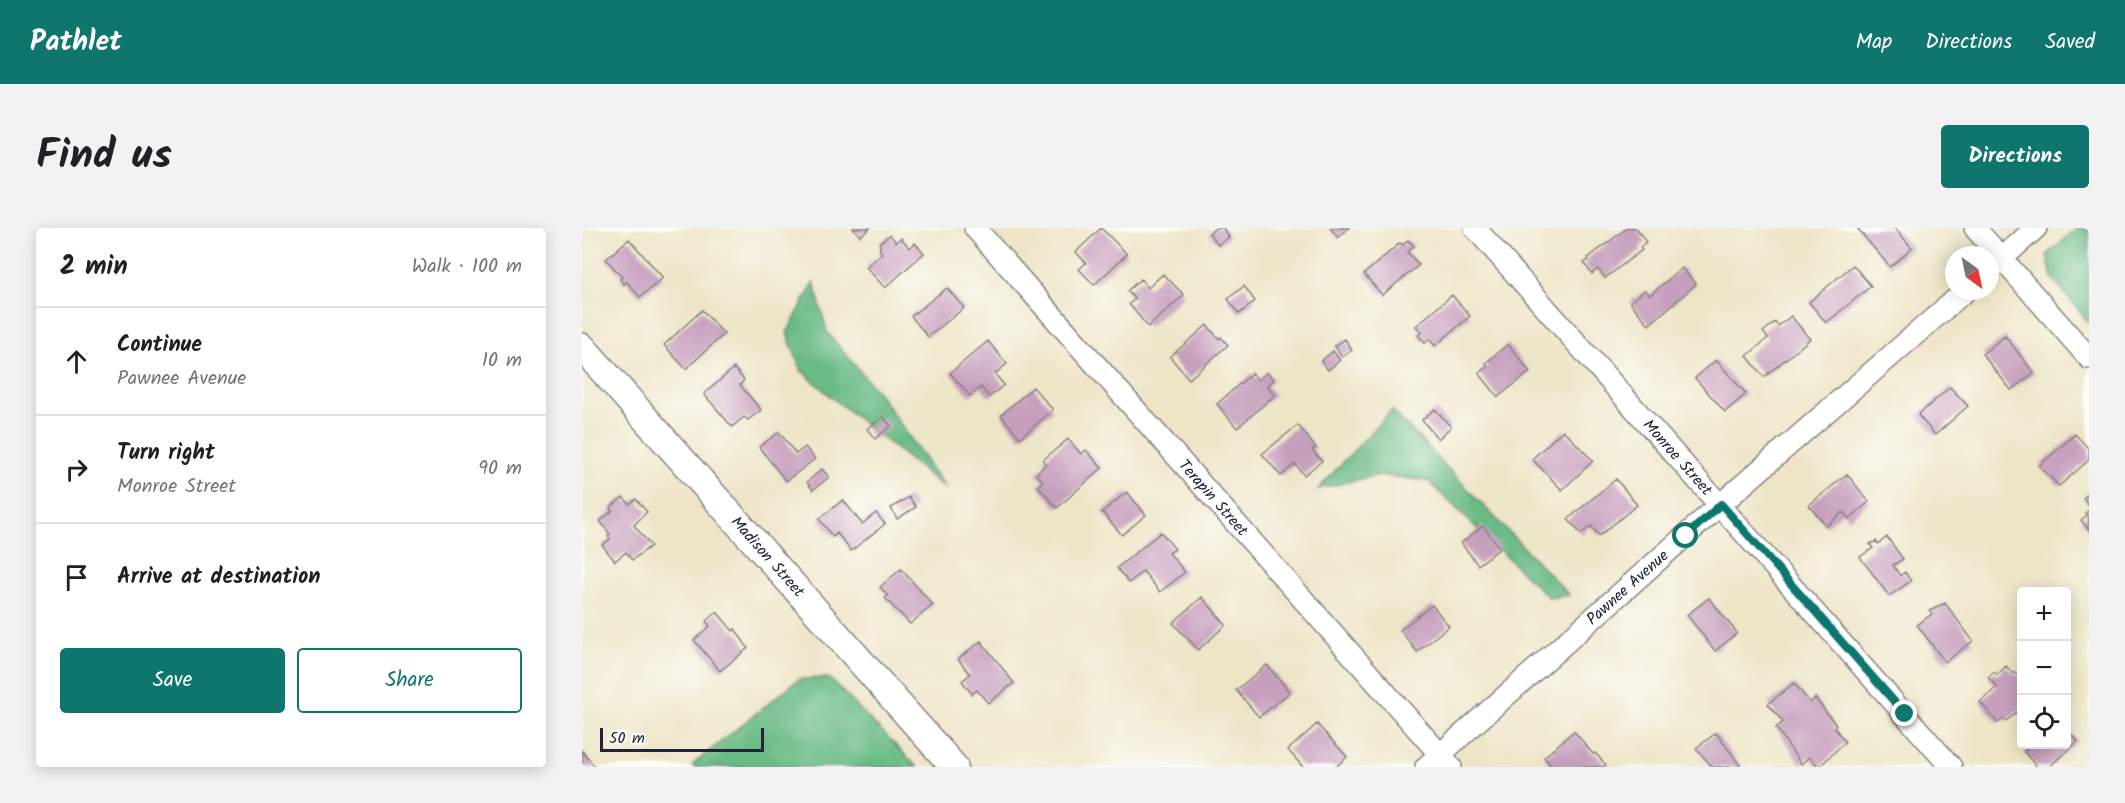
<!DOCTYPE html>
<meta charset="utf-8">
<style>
:root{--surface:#fff;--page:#f2f2f2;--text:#202124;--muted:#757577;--line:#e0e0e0;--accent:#0f766e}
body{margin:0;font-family:Kalam,sans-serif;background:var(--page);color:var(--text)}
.controls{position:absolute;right:18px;bottom:18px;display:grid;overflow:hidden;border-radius:6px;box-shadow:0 3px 15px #0003}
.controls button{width:54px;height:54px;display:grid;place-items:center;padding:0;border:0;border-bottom:2px solid var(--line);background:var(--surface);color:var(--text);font:30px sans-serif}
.compass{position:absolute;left:1363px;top:18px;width:54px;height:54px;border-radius:50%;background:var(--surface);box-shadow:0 3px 15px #0003;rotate:147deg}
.scale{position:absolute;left:18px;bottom:15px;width:164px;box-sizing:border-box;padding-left:6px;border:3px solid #22223b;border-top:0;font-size:16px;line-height:21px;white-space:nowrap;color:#22223b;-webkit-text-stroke:4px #fdfcf7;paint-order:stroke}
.stop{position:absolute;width:18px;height:18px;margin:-14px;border:4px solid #0f766e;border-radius:50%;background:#fff}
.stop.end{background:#0f766e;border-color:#fff;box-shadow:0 2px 6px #0008}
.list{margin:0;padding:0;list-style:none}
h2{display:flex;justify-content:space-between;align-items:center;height:78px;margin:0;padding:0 24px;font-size:26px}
h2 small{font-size:20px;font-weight:400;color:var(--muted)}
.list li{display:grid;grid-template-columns:39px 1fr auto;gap:18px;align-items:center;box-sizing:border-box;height:108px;padding:0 24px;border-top:2px solid var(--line)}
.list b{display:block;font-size:22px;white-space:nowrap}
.list p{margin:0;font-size:20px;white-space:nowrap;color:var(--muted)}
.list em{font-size:20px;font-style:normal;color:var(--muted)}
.actions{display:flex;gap:12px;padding:18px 24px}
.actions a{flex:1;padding:14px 0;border:2px solid var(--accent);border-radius:6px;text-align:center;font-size:21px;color:var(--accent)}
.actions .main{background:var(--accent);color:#fff}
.icon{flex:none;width:33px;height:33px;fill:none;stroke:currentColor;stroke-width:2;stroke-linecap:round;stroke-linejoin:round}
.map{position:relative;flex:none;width:1507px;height:539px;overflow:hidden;border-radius:6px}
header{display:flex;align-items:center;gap:36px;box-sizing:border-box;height:84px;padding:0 30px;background:var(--accent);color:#fff}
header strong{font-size:28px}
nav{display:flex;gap:33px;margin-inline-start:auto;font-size:21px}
.intro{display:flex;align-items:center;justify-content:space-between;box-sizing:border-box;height:144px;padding:0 36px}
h1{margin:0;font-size:42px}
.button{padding:15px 27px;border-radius:6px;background:var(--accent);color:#fff;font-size:21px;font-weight:700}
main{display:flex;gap:36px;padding:0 36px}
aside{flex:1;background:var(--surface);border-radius:6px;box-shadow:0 3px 15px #0003}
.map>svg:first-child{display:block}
.forest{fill:#6abb86;stroke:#466e60;stroke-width:1.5}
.building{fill:#c69fbd}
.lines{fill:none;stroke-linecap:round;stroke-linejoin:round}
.minor-casing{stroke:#888481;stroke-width:24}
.tertiary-casing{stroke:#888481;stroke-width:30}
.minor{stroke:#fff;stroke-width:21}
.tertiary{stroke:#fff;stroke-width:27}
.route{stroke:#0f766e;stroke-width:8}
.labels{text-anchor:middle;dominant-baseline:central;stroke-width:5;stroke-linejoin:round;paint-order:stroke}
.street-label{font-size:16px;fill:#22223b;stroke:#fdfcf7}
</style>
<header>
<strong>Pathlet</strong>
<nav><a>Map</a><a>Directions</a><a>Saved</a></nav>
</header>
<div class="intro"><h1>Find us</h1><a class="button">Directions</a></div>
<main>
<aside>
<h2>2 min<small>Walk · 100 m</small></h2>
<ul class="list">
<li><svg class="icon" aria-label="ahead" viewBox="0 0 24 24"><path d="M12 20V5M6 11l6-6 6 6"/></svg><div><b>Continue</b><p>Pawnee Avenue</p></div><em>10 m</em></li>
<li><svg class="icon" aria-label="right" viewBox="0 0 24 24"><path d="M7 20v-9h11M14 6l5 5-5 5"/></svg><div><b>Turn right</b><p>Monroe Street</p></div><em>90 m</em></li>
<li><svg class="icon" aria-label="arrive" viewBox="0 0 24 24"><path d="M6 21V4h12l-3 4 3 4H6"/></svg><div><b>Arrive at destination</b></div></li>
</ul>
<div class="actions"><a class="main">Save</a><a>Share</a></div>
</aside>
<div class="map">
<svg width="1507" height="539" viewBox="0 0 1507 539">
<rect width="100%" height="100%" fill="#fdfcf7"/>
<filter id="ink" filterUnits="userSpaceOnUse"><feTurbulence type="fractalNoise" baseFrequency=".0167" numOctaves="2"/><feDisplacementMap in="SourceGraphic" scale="12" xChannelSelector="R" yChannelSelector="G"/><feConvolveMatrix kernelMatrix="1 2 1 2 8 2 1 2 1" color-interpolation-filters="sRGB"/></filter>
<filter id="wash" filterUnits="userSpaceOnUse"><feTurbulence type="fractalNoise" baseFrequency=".008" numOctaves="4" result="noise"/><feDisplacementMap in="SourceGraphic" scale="24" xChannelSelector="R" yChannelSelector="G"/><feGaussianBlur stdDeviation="1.35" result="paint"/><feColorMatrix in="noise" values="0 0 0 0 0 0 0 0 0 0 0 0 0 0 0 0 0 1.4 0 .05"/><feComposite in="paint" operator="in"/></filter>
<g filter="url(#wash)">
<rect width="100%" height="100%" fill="#eee5c7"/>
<!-- forest -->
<path class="forest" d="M1495,0H1507V54L1504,60L1507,63V95L1470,50L1465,27Z
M232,54L245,104L297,166L364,261L248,168L219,142L205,105Z
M810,182L987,367L967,370L846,253L797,247L736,261Z
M247,450L335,539H111V536L217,451Z"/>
<g id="blocks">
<!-- building -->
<path class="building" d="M271,0H288L278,8Z
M519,0L545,26L512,57L497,41L504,35L494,24Z
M634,0H641L647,9L636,17L627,5Z
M748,0H767L756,10Z
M1045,0H1054L1064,14L1058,19L1060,22L1023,50L1016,41L1010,46L1002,35L1007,32L1006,30Z
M1275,0H1313L1330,20L1308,39Z
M308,7L314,14L319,10L328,20L333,15L342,25L303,60L284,39L300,25L298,23V14Z
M47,11L81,50L58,69L45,54L42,56L38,51L40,49L24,31Z
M826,12L832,18L825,24L837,37L800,67L782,46L818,15L821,17Z
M1271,37L1289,58L1244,95L1227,74Z
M1100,40L1114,56L1067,97L1048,74L1063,62L1068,67Z
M581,46L602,67L566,99L547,76L553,71L545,63L559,51L566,60Z
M662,58L673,73L657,86L646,71Z
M365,60L382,80L346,109L329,88Z
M870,67L888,88L853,118L847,111L843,115L836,107L840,104L834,98Z
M120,82L142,106L104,141L82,117Z
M1209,88L1228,111L1182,149L1165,128L1186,110L1181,104L1193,94L1196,98Z
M625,97L637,111L639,109L646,117L607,151L588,129Z
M1423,108L1452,145L1429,162L1400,126Z
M763,111L770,122L760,129L753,118Z
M406,113L425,136L413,146L422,157L407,169L399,159L388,168L368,145Z
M926,116L948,144L916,169L897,145L906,138L904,135Z
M751,123L758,132L746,142L739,133Z
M1134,132L1164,166L1143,184L1113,150Z
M152,140L162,152L158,157L179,182L166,192L162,189L150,199L122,166Z
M685,144L692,152L685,158L693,167L655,200L635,176L670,145L676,152Z
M451,159L471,182L438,210L419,187Z
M1368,159L1386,178L1353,207L1336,187Z
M853,181L869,199L856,211L840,192Z
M301,189L309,198L293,211L285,201Z
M716,197L734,220L730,222L740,233L722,247L713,236L699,248L680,226Z
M981,202L1011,233L980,262L950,231Z
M197,204L214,226L223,219L233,231L204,253L177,219Z
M1493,206L1507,221V232L1477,258L1457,238Z
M486,211L499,226L504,222L520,240L475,280L456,258L461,253L454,246L464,236L461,232Z
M240,241L247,249L231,262L225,254Z
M1265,246L1287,274L1267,291L1261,284L1244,298L1227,277Z
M1034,251L1055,277L1017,308L1009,298L999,306L986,291Z
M545,264L564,287L540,307L520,284Z
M1507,265V277L1501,270Z
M41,269L47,276L54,271L65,284L52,297L69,318L50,332L44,324L33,333L20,317L28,311L26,308L28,306L18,293L30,283L28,280Z
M327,269L334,279L315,291L309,280Z
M261,272L280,296L294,285L303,296L269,323L255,305L251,309L237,291Z
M1507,282V302L1499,292L1505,287L1503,285Z
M901,298L918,320L896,337L879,315Z
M579,304L593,321L587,325L603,344L578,364L561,343L547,355L535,340Z
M1305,309L1321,331L1311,337L1318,348L1323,344L1329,353L1307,368L1278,329L1291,320L1288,316L1294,313L1296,316Z
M319,341L351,377L328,396L303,370L306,368L298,359Z
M620,369L644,397L616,422L591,395Z
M1127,370L1155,405L1133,423L1105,387Z
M1363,375L1391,413L1363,434L1335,397L1350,386L1348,383Z
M850,377L867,398L835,424L818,402Z
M135,384L151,403L153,401L166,420L138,443L112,412L128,398L124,393Z
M399,413L432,455L406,475L395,462L390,466L380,453L388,446L376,431Z
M685,437L708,464L677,489L654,462Z
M1424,438L1431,446L1433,444L1440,451V480L1424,493L1422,491L1416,495L1398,474L1415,459L1406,449L1412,444L1415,447Z
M1212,455L1228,475L1233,470L1254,497L1252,499L1263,514L1237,539L1227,529L1219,536L1194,500L1201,494L1186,476Z
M735,496L765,529L754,539H721L706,522Z
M1484,501L1496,513L1467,539H1455L1442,524L1450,516H1484Z
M992,503L1011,526L1013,525L1024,537L1021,539H970L962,529Z
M1134,505L1158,537L1155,539H1130L1114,520Z
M0,523L13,539H0Z"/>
</g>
</g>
<g filter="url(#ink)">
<use href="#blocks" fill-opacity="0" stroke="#888481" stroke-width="1.5"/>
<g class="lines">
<!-- minor casing -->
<g class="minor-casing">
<g id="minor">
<path id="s1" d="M393,0L869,539"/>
<path id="s2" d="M893,0L1369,539"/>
<path d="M1393,0L1507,130"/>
<path d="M1408,41L1454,0"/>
<path id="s3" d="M844,539L1139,276L1383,63"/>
</g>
</g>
<!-- tertiary casing -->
<g class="tertiary-casing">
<g id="tertiary">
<path id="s4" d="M0,119L372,539"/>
</g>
</g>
<!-- minor -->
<use href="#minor" class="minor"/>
<!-- tertiary -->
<use href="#tertiary" class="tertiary"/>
</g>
</g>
<g class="lines" filter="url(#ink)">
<!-- route -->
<path class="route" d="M1104,308L1139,276L1323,486"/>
</g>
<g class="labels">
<!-- street labels -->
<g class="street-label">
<text stroke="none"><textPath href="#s2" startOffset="306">Monroe Street</textPath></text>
<text stroke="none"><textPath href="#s1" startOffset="360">Terapin Street</textPath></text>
<text stroke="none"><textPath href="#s4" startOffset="280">Madison Street</textPath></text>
<text stroke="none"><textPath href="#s3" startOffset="270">Pawnee Avenue</textPath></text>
</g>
</g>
</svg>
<div class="controls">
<button>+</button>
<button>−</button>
<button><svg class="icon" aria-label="locate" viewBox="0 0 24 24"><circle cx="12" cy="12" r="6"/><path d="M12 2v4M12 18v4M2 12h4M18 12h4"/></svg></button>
</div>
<svg class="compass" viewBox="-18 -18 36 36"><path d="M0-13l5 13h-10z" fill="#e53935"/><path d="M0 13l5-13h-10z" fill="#757577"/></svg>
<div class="scale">50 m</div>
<div class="stop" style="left:1104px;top:308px"></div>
<div class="stop end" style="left:1323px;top:486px"></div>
</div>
</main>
